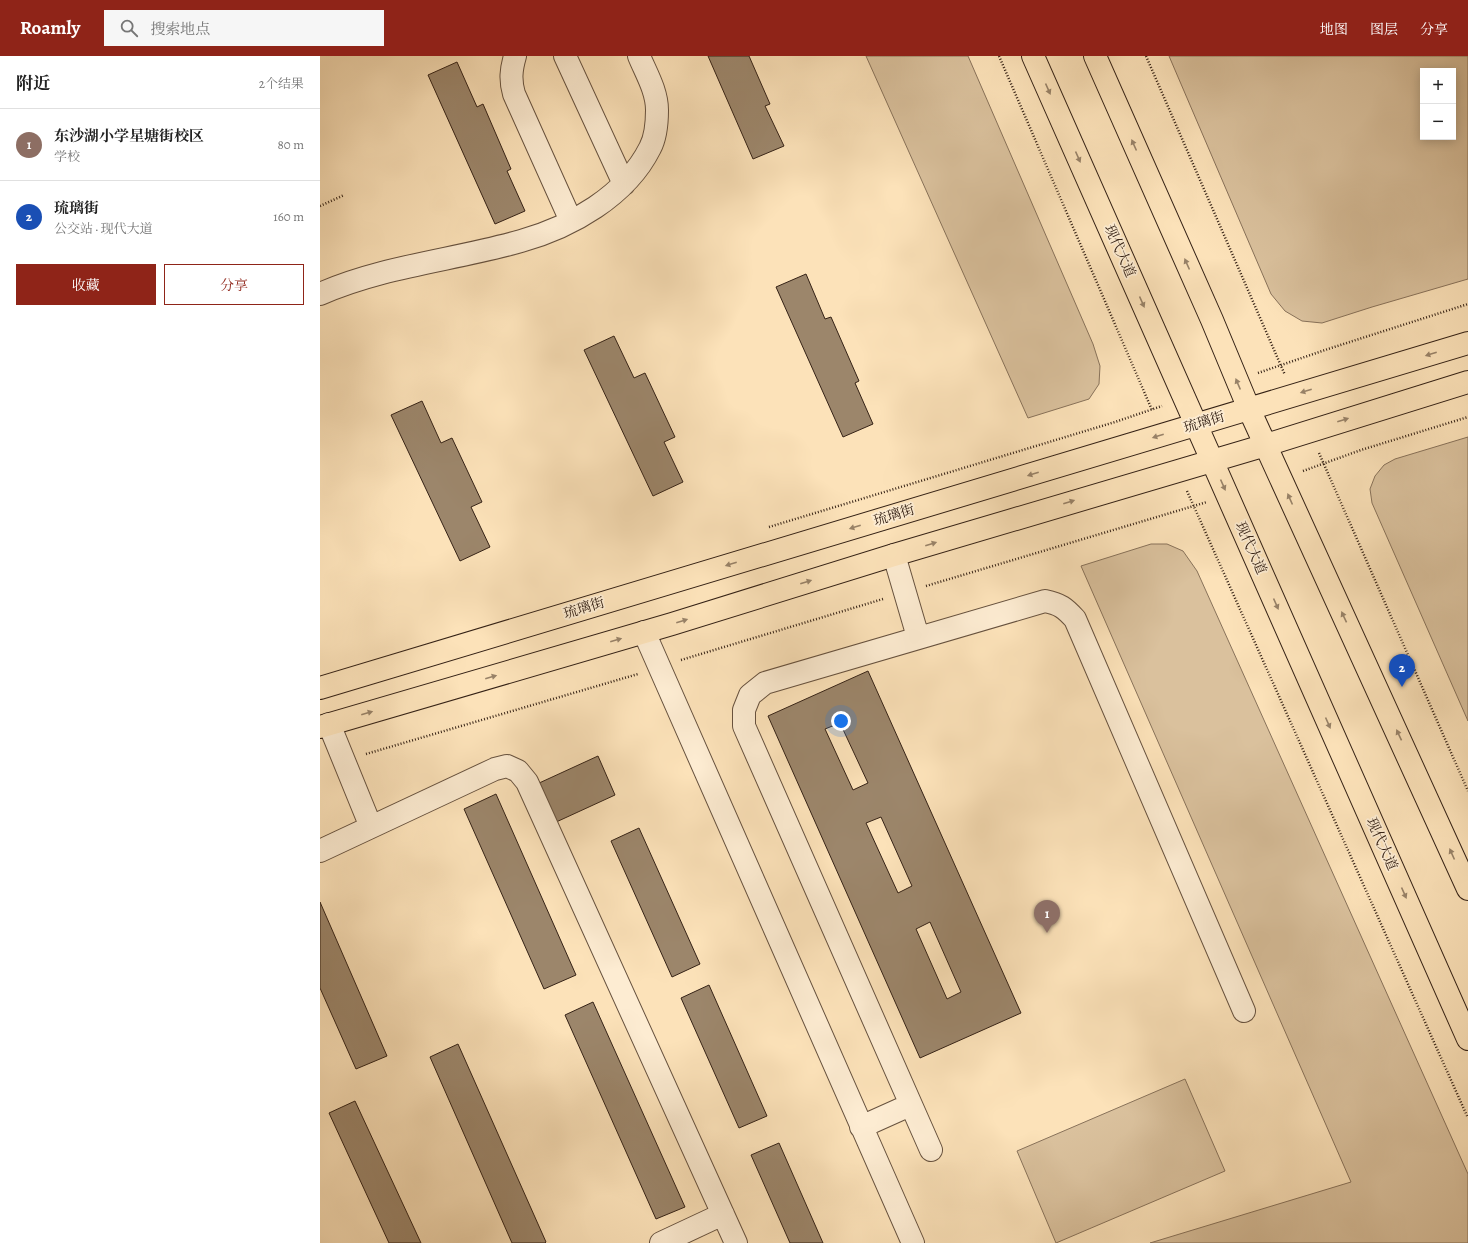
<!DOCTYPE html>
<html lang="zh">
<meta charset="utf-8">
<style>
:root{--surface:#fff;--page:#f6f6f6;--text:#222;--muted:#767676;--line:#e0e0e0;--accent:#8f2418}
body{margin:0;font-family:Alegreya,"Noto Serif SC",serif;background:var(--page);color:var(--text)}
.controls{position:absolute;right:12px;top:12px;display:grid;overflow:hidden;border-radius:0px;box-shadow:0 2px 10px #0003}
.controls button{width:36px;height:36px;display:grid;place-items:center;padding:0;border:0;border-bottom:1px solid var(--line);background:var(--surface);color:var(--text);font:20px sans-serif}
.you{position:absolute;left:521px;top:665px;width:14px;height:14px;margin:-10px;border:3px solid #fff;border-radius:50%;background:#1a73e8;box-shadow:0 0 0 6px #1a73e833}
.badge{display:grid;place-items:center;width:26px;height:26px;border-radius:50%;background:var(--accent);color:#fff;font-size:13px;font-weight:700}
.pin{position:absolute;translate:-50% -33px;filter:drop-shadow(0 1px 2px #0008)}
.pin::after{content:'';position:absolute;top:21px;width:14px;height:12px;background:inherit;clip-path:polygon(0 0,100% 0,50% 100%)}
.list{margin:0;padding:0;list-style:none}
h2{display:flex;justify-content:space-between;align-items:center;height:52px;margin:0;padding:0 16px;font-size:17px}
h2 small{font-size:13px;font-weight:400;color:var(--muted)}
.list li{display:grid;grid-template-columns:26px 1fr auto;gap:12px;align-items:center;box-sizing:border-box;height:72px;padding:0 16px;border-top:1px solid var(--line)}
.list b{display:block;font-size:15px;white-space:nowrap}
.list p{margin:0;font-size:13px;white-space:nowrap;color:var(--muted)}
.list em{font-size:13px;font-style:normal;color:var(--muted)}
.actions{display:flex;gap:8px;padding:12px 16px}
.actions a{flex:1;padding:9px 0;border:1px solid var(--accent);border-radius:0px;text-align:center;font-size:14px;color:var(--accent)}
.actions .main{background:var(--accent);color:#fff}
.icon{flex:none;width:22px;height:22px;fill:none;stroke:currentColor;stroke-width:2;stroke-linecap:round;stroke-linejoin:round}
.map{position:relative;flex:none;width:1148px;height:1187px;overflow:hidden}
header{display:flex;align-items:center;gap:24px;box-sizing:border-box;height:56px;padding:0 20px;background:var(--accent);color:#fff}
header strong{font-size:19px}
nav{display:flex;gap:22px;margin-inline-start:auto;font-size:14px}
.search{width:280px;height:36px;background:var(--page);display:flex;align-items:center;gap:10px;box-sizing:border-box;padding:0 14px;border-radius:0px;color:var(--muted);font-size:15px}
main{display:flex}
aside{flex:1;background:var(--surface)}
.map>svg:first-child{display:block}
.green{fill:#dac19d;stroke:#88725a;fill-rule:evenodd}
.building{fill:#9c866b;stroke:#352216;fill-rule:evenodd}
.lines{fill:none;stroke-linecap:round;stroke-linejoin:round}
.minor-casing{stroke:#67523f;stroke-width:24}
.major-casing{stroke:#352216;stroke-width:24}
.path{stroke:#352216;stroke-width:2.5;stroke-dasharray:1 2;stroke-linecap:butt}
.minor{stroke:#fdecd2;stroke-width:22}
.major{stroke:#fce2b9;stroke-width:22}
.oneway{fill:#988268}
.labels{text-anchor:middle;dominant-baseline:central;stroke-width:3.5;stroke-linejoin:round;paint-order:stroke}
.street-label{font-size:14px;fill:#352216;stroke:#fdecd2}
</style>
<header>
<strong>Roamly</strong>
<div class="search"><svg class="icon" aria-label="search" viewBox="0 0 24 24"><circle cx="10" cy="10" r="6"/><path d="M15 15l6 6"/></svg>搜索地点</div>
<nav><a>地图</a><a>图层</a><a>分享</a></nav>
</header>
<main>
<aside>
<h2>附近<small>2个结果</small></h2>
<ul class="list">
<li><span class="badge" style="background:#8d6e63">1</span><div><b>东沙湖小学星塘街校区</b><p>学校</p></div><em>80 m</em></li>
<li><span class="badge" style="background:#1a4fb4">2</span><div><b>琉璃街</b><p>公交站 · 现代大道</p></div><em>160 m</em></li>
</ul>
<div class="actions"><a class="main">收藏</a><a>分享</a></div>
</aside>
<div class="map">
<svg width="1148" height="1187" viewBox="0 0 1148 1187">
<rect width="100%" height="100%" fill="#fce2b9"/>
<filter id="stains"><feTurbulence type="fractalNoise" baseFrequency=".005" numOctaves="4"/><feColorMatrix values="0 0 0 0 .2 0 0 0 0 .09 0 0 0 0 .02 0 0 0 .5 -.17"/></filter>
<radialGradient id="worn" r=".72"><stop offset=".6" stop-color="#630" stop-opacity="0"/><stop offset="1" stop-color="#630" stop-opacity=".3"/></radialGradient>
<!-- green -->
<path class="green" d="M546,0H648L773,288L780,310L779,328L769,343L708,362Z
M849,0H1148V223L1052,251L1002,267L982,265L965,255L951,238ZM1103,15H1133V81H1103Z
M1148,381V665L1052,447L1050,433L1055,420L1064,409L1075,403Z
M831,488H847L863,495L877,515L1148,1118V1187H830L1031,1126L761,510Z
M865,1023L905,1115L736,1187L697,1095Z"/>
<!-- building -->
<path class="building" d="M388,0H429L450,48L445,50L464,90L433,103Z
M137,6L157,51L163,48L191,113L187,115L205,155L175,168L108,19Z
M486,218L505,263L511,261L539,325L535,327L553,368L523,381L456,231Z
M294,280L314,322L325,317L355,381L344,386L363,426L333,440L264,294Z
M102,345L121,387L132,382L162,446L151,451L170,491L140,505L71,359Z
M548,615L701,957L600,1002L448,660ZM520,667L548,727L533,734L505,673ZM561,761L592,830L578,837L546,767ZM610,866L641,936L627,943L596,873Z
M278,700L295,739L234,767L217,728Z
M176,738L256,919L224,933L144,753Z
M319,772L380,908L352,921L291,785Z
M0,846L67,1000L36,1013L0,932Z
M389,929L447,1060L419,1072L361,942Z
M273,946L365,1151L336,1163L245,959Z
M138,988L226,1186L225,1187H192L110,1001Z
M35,1045L101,1187H69L9,1057Z
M459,1087L503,1187H470L431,1099Z"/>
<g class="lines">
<!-- minor casing -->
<g class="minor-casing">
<path id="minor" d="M195,0C191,14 190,24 194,38L251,165
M245,0L304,128
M0,238C63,210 135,204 201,185C251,171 306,140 330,92C336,81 337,66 337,54C337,35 326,17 319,0
M574,499L598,581
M324,576L593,1187
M9,668L51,771
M0,795L175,713L187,710L198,715L207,726L416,1187
M541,1071L590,1049
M611,1094L424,670V654L430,639L445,627L725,545C740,548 745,552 755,563L924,955
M341,1187L403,1158"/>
</g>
<!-- major casing -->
<g class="major-casing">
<path id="major" d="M713,0L1148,983
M775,0L892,264L929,353L1148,833
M0,632L1148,287
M0,671L352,568L574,499L946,389L1148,326"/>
</g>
<!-- path -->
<path class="path" d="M679,0L832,354
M826,0L965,319
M0,150L24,139
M938,317L1008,293L1148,248
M999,397L1148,735
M983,415L1041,394L1148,361
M867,435L1148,1062
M449,471L795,366L842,350
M606,530L887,446
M361,604L563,543
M46,698L318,618"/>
<!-- minor -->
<use href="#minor" class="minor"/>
<!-- major -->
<use href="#major" class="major"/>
</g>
<!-- one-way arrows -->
<defs><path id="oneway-solid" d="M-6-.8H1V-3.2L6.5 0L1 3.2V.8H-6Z"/></defs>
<g class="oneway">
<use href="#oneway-solid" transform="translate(728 33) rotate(66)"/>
<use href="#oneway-solid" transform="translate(814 89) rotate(-114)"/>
<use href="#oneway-solid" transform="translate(758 101) rotate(66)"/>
<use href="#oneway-solid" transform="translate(867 208) rotate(-114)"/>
<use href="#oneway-solid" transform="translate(822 246) rotate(66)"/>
<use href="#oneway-solid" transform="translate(1111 298) rotate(163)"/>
<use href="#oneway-solid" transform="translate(918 328) rotate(-113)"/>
<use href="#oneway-solid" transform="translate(986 335) rotate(163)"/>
<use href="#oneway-solid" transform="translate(1023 364) rotate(-17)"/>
<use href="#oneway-solid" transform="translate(838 380) rotate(163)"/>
<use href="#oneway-solid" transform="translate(713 418) rotate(163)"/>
<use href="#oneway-solid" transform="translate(903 429) rotate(66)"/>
<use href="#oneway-solid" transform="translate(970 443) rotate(-114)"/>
<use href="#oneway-solid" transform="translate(749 446) rotate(-17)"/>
<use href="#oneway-solid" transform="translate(535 471) rotate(163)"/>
<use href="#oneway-solid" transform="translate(611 488) rotate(-17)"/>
<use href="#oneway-solid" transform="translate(411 508) rotate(163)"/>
<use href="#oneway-solid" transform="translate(486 526) rotate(-17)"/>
<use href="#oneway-solid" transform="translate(956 548) rotate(66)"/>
<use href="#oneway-solid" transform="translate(1024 561) rotate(-115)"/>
<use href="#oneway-solid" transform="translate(362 565) rotate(-17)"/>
<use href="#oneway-solid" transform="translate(296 584) rotate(-16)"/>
<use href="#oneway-solid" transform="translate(171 621) rotate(-16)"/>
<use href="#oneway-solid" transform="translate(47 657) rotate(-16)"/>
<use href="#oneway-solid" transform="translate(1008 667) rotate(66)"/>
<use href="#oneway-solid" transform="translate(1079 679) rotate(-115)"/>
<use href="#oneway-solid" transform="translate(1132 798) rotate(-114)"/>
<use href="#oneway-solid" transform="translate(1084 837) rotate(66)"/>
</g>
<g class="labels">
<!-- street labels -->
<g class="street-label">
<text transform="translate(800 195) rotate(66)">现代大道</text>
<text transform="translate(884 366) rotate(-17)">琉璃街</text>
<text transform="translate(574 459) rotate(-17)">琉璃街</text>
<text transform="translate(931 492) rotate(66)">现代大道</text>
<text transform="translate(264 552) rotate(-17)">琉璃街</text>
<text transform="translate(1062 788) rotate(66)">现代大道</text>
</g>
</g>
<rect width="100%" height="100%" filter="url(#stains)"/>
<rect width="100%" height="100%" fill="url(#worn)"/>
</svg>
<div class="controls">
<button>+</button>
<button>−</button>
</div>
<div class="you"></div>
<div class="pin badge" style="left:727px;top:877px;background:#8d6e63">1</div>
<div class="pin badge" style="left:1082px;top:631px;background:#1a4fb4">2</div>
</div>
</main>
